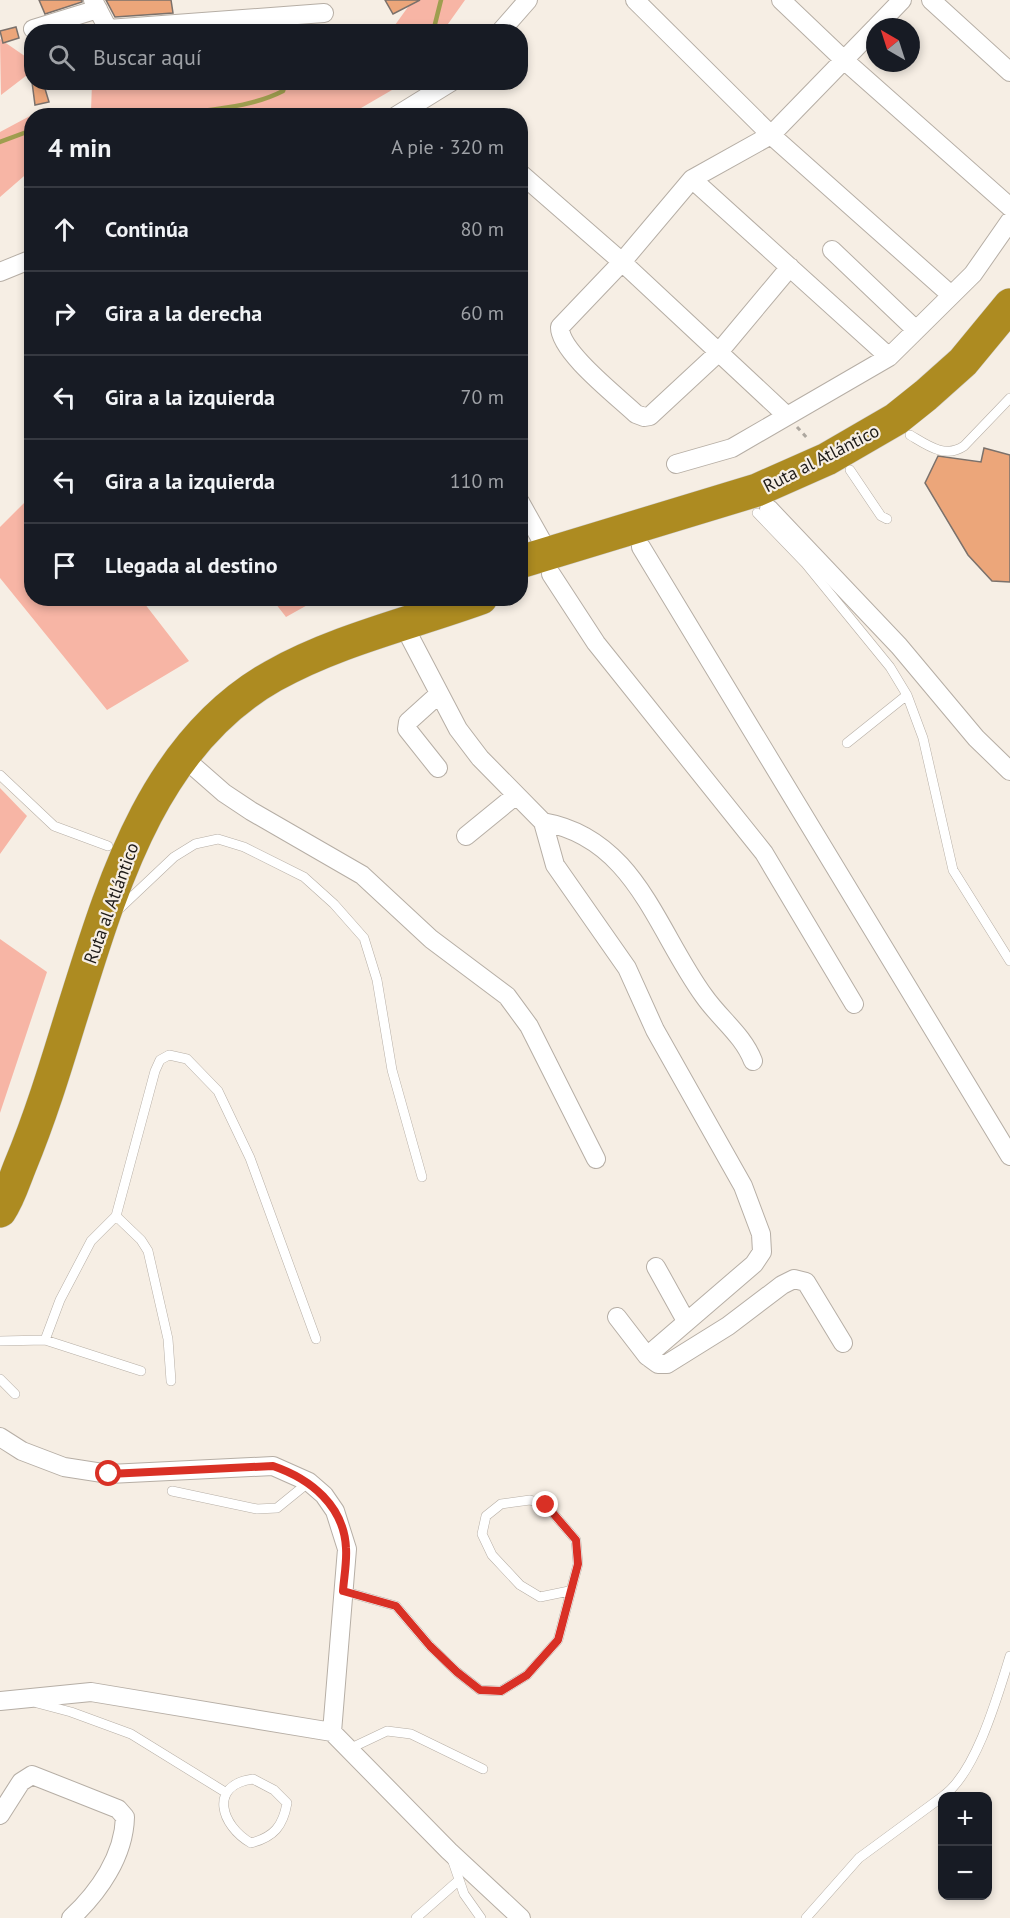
<!DOCTYPE html>
<html lang="es">
<meta charset="utf-8">
<style>
:root{--surface:#171b24;--page:#242831;--text:#f1f3f6;--muted:#9ea1a6;--line:#363941}
body{margin:0;font-family:"PT Sans",sans-serif;background:var(--page);color:var(--text)}
.controls{position:absolute;right:18px;bottom:18px;display:grid;overflow:hidden;border-radius:12px;box-shadow:0 3px 9px #0003}
.controls button{width:54px;height:54px;display:grid;place-items:center;padding:0;border:0;border-bottom:2px solid var(--line);background:var(--surface);color:var(--text);font:30px sans-serif}
.compass{position:absolute;left:866px;top:18px;width:54px;height:54px;border-radius:50%;background:var(--surface);box-shadow:0 3px 9px #0003;rotate:321deg}
.stop{position:absolute;width:18px;height:18px;margin:-14px;border:4px solid #d93025;border-radius:50%;background:#fff}
.stop.end{background:#d93025;border-color:#fff;box-shadow:0 2px 6px #0008}
.list{margin:0;padding:0;list-style:none}
h2{display:flex;justify-content:space-between;align-items:center;height:78px;margin:0;padding:0 24px;font-size:26px}
h2 small{font-size:20px;font-weight:400;color:var(--muted)}
.list li{display:grid;grid-template-columns:39px 1fr auto;gap:18px;align-items:center;box-sizing:border-box;height:84px;padding:0 24px;border-top:2px solid var(--line)}
.list b{display:block;font-size:22px;white-space:nowrap}
.list em{font-size:20px;font-style:normal;color:var(--muted)}
.icon{flex:none;width:33px;height:33px;fill:none;stroke:currentColor;stroke-width:2;stroke-linecap:round;stroke-linejoin:round}
.map{position:relative;flex:none;width:1010px;height:1918px;overflow:hidden}
.search{position:absolute;background:var(--surface);box-shadow:0 3px 9px #0003;left:24px;top:24px;width:504px;height:66px;display:flex;align-items:center;gap:15px;box-sizing:border-box;padding:0 21px;border-radius:24px;color:var(--muted);font-size:22px}
.panel{position:absolute;background:var(--surface);box-shadow:0 3px 9px #0003;left:24px;top:108px;width:504px;height:498px;border-radius:24px}
.map>svg:first-child{display:block}
.green{fill:#f7b5a5}
.lines{fill:none;stroke-linecap:round;stroke-linejoin:round}
.stream{stroke:#9f9e4f;stroke-width:4.5}
.building{fill:#eca67a;stroke:#7b716b;stroke-width:1.5}
.lane-casing{stroke:#b6aea5;stroke-width:10}
.street-casing{stroke:#b6aea5;stroke-width:20}
.highway-casing{stroke:#cecdcc;stroke-width:34}
.path{stroke:#ada79f;stroke-width:3;stroke-dasharray:4.5 4.5;stroke-linecap:butt}
.lane{stroke:#fff;stroke-width:9}
.street{stroke:#fff;stroke-width:18}
.highway{stroke:#ad8b21;stroke-width:33}
.route{stroke:#d93025;stroke-width:8}
.labels{text-anchor:middle;dominant-baseline:central;stroke-width:4.5;stroke-linejoin:round;paint-order:stroke}
.street-label{font-size:18px;fill:#1e1b18;stroke:#f6eee4}
</style>
<div class="map">
<svg width="1010" height="1918" viewBox="0 0 1010 1918">
<rect width="100%" height="100%" fill="#f6eee4"/>
<!-- green -->
<path class="green" d="M413,0H465L443,31L341,32L395,25Z
M0,39L32,61L31,72L1,95Z
M92,83V82L404,83L349,115L32,116L31,170L0,197V132L43,109L91,111Z
M31,496L32,598L141,599L189,661L107,710L0,578V527Z
M272,599H309L311,603L286,617Z
M0,788L27,816L0,854Z
M0,939L47,972L0,1113Z"/>
<g class="lines">
<!-- stream -->
<path class="stream" d="M433,32L441,0
M167,116C206,109 248,109 283,91L286,82
M0,142L32,130"/>
</g>
<!-- building -->
<path class="building" d="M39,0H82V2L45,14Z
M106,0H171L173,13L115,17Z
M385,0H420L393,14Z
M16,27L19,38L3,43L0,31Z
M32,82H43L49,102L35,105Z
M984,448L1010,455V582L992,581L968,555L925,483L938,456L981,462Z"/>
<g class="lines">
<!-- lane casing -->
<g class="lane-casing">
<path id="lane" d="M910,435C927,445 945,459 964,446L1010,398
M850,470L881,516L887,519
M757,513L806,564L890,667L907,695L923,738L953,870L1010,961
M847,743L907,695
M0,775L54,826L108,846
M119,909L174,857L195,844L218,839L244,847L304,877L334,904L364,938L377,980L392,1070L422,1177
M116,1216L141,1240L148,1251L168,1339L171,1381
M45,1340L60,1300L91,1241L116,1216L155,1071L160,1060L169,1055L187,1059L218,1091L250,1158L316,1339
M0,1341L45,1340L141,1371
M0,1379L15,1394
M172,1491L257,1509L277,1508L309,1482
M343,1591L396,1606L430,1646L457,1672L480,1690L501,1691L527,1675L558,1640L578,1564L576,1540L546,1505L530,1500L501,1504L486,1516L482,1534L492,1555L520,1585L540,1597L569,1591
M37,1703L71,1712L131,1734L225,1792
M349,1749L387,1731L411,1734L483,1769
M253,1779L274,1790L287,1803C283,1826 274,1837 251,1843C221,1826 208,1785 253,1779Z
M943,1796C976,1773 998,1695 1010,1656
M451,1856L464,1894L481,1918
M416,1918L458,1881
M806,1918L859,1858L942,1797"/>
</g>
<!-- street casing -->
<g class="street-casing">
<path id="street" d="M93,0L108,29L324,13
M635,0L771,135L951,295
M781,0L844,60L1010,207
M931,0L1010,72
M876,27L902,0
M33,29L98,9
M500,32L528,0
M396,116L451,82
M520,173L622,262L786,415
M692,179L889,357
M832,250L916,330
M790,267L719,352L650,416L644,417L636,414C617,396 559,351 560,327L622,262L692,179L771,135L875,28
M0,272L32,259
M676,464L732,448L889,357L973,274L1010,221
M520,502L548,552
M769,509L899,646L976,738L1010,771
M641,547L1010,1156
M551,574L596,643L764,853L854,1004
M404,626L458,729L480,758L543,822L555,865L627,968L655,1030L743,1186L761,1234L762,1252L754,1264L647,1356L658,1364H667L728,1326L782,1285L794,1279L806,1282L843,1343
M184,758L224,793L251,811L362,875L431,939L507,996L529,1026L596,1159
M438,768L407,729L408,722L439,694
M543,822C635,838 656,930 704,996C720,1019 743,1035 753,1061
M466,836L515,796
M656,1267L686,1321
M617,1317L647,1356
M0,1437L22,1451L64,1467L109,1474L273,1466L309,1482L324,1495L335,1511L347,1549L332,1732
M0,1701L91,1692L332,1732L449,1851L521,1918
M0,1815L21,1782L32,1775L118,1809L125,1817C124,1856 99,1892 71,1918"/>
</g>
<!-- highway casing -->
<g class="highway-casing">
<path id="highway" d="M520,562L757,490L827,459L896,419L926,395L963,362L1010,305
M0,1211C9,1198 14,1181 20,1166C40,1118 55,1069 70,1020C110,894 149,746 273,676C337,640 412,623 481,598"/>
</g>
<!-- path -->
<path class="path" d="M797,427L809,440"/>
<!-- lane -->
<use href="#lane" class="lane"/>
<!-- street -->
<use href="#street" class="street"/>
<!-- highway -->
<use href="#highway" class="highway"/>
</g>
<g class="lines">
<!-- route -->
<path class="route" d="M109,1474L273,1466C311,1479 344,1506 346,1548C347,1562 344,1577 343,1591L396,1606L430,1646L457,1672L480,1690L501,1691L527,1675L558,1640L578,1564L576,1540L546,1505"/>
</g>
<g class="labels">
<!-- street labels -->
<g class="street-label">
<text transform="translate(821 458) rotate(-27)">Ruta al Atlántico</text>
<text transform="translate(111 903) rotate(-70)">Ruta al Atlántico</text>
</g>
</g>
</svg>
<div class="controls">
<button>+</button>
<button>−</button>
</div>
<svg class="compass" viewBox="-18 -18 36 36"><path d="M0-13l5 13h-10z" fill="#e53935"/><path d="M0 13l5-13h-10z" fill="#9ea1a6"/></svg>
<div class="stop" style="left:109px;top:1474px"></div>
<div class="stop end" style="left:546px;top:1505px"></div>
<div class="search"><svg class="icon" aria-label="search" viewBox="0 0 24 24"><circle cx="10" cy="10" r="6"/><path d="M15 15l6 6"/></svg>Buscar aquí</div>
<section class="panel">
<h2>4 min<small>A pie · 320 m</small></h2>
<ul class="list">
<li><svg class="icon" aria-label="ahead" viewBox="0 0 24 24"><path d="M12 20V5M6 11l6-6 6 6"/></svg><div><b>Continúa</b></div><em>80 m</em></li>
<li><svg class="icon" aria-label="right" viewBox="0 0 24 24"><path d="M7 20v-9h11M14 6l5 5-5 5"/></svg><div><b>Gira a la derecha</b></div><em>60 m</em></li>
<li><svg class="icon" aria-label="left" viewBox="0 0 24 24"><path d="M17 20v-9H6M10 6l-5 5 5 5"/></svg><div><b>Gira a la izquierda</b></div><em>70 m</em></li>
<li><svg class="icon" aria-label="left" viewBox="0 0 24 24"><path d="M17 20v-9H6M10 6l-5 5 5 5"/></svg><div><b>Gira a la izquierda</b></div><em>110 m</em></li>
<li><svg class="icon" aria-label="arrive" viewBox="0 0 24 24"><path d="M6 21V4h12l-3 4 3 4H6"/></svg><div><b>Llegada al destino</b></div></li>
</ul>
</section>
</div>
